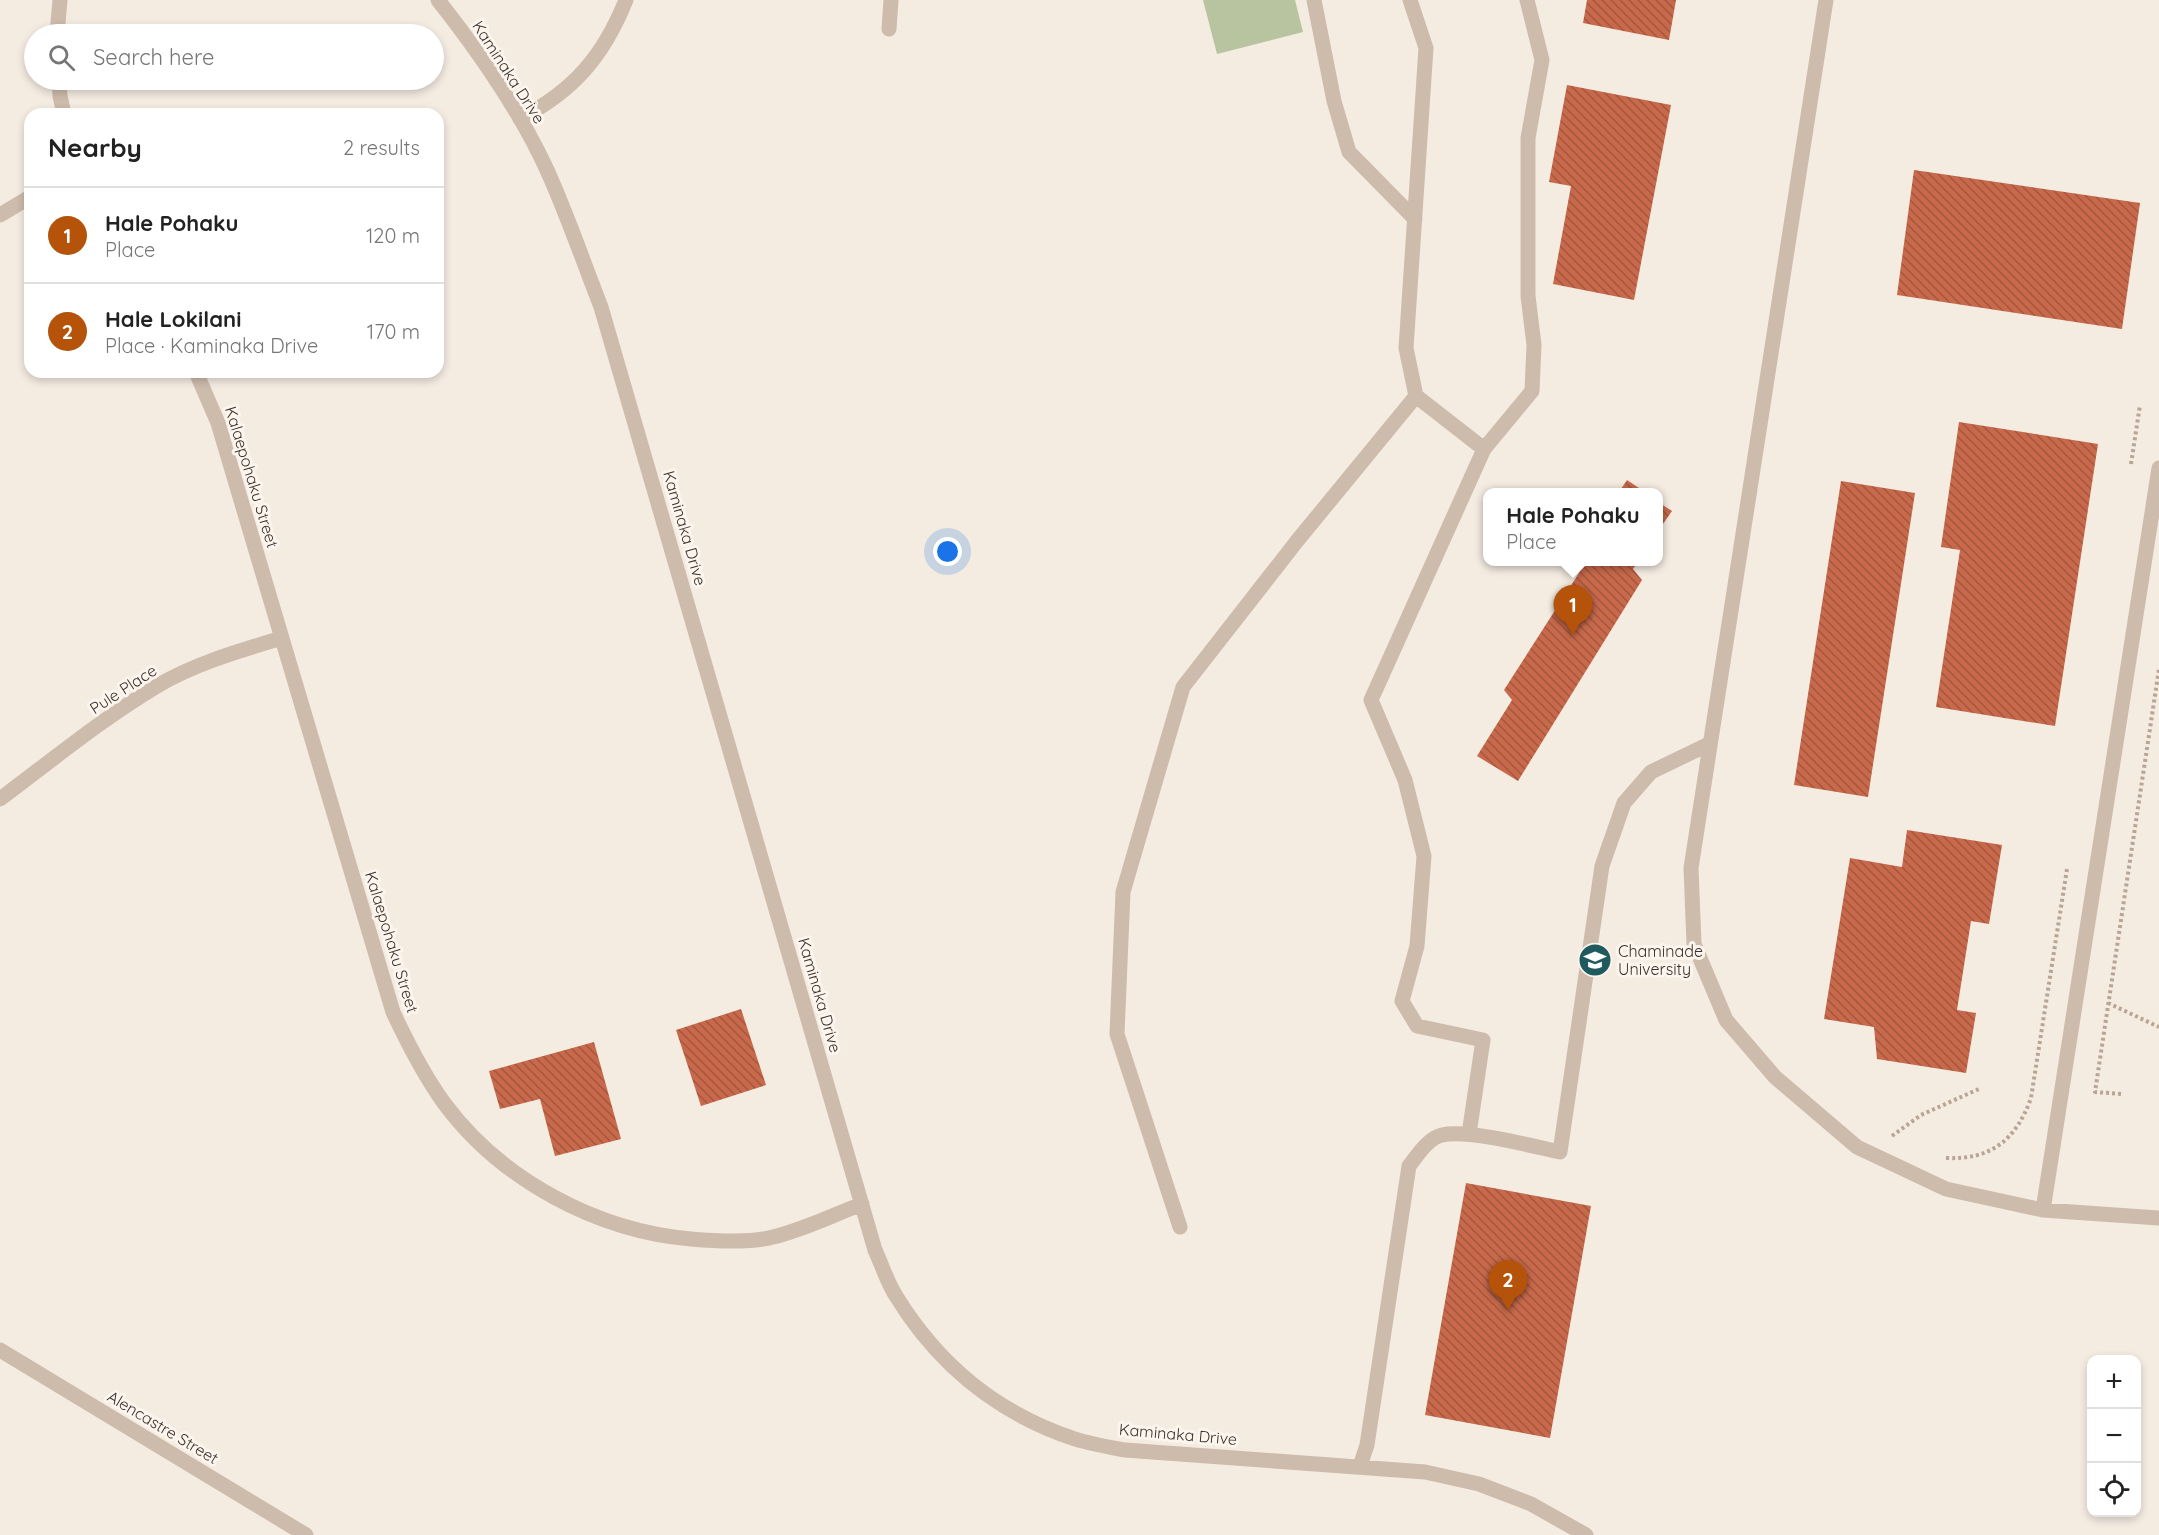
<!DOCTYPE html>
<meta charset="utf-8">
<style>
:root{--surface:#fff;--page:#f6f6f6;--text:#222;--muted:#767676;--line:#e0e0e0;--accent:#b45309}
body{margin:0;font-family:Quicksand,sans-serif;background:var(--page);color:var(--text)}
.controls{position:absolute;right:18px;bottom:18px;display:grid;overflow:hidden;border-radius:12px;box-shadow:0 3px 9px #0003}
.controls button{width:54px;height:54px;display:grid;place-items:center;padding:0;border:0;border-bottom:2px solid var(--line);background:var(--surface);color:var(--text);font:30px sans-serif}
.you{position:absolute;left:948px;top:552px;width:21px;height:21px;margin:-15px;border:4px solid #fff;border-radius:50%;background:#1a73e8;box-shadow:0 0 0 9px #1a73e833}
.badge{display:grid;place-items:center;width:39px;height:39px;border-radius:50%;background:var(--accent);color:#fff;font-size:20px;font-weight:700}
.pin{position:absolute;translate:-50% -50px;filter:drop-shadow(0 2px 3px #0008)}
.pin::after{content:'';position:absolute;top:32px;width:21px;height:18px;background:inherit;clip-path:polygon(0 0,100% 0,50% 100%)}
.popup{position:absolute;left:1483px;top:488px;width:180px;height:78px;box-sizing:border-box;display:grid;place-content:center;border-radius:12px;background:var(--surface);filter:drop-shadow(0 2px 4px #0005);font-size:20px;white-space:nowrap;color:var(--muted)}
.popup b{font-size:22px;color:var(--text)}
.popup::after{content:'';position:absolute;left:50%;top:100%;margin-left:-12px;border:12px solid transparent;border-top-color:var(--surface)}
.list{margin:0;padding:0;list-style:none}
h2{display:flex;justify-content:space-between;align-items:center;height:78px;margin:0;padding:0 24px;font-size:26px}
h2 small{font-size:20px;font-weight:400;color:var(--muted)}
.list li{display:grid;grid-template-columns:39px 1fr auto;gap:18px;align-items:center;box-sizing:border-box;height:96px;padding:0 24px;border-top:2px solid var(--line)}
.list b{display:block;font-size:22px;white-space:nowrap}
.list p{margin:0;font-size:20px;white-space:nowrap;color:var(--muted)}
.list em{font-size:20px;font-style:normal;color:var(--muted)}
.icon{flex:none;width:33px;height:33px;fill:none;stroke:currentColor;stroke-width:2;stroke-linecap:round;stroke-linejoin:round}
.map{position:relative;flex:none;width:2159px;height:1535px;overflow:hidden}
.search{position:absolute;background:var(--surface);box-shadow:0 3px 9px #0003;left:24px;top:24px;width:420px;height:66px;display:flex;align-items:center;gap:15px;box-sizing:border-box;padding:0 21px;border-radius:33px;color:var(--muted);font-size:22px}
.panel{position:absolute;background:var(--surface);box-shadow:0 3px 9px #0003;left:24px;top:108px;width:420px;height:270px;border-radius:18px}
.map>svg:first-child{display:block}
.green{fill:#b8c4a0}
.building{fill:url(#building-back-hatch)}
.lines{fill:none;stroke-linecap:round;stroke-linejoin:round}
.path{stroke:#b9a596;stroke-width:4;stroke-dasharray:3 3;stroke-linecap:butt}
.minor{stroke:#cdbbac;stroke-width:15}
.labels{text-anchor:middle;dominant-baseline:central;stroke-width:6;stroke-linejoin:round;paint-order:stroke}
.street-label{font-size:16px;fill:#3b302b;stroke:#fbf5ee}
.poi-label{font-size:16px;fill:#3b302b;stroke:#fbf5ee;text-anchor:start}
</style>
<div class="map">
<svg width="2159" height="1535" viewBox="0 0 2159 1535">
<defs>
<pattern id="building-back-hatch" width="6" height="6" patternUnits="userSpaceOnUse" patternTransform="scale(1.5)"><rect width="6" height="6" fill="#c8694b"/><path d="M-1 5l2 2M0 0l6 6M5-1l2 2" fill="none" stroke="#a4573f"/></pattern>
</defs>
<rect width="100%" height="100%" fill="#f4ebe1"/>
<!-- green -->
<path class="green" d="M1203,0H1295L1303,32L1217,54Z"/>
<!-- building -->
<path class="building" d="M1587,0H1676L1669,40L1583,23Z
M1567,85L1671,105L1634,300L1553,284L1571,186L1549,182Z
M1914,170L2140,203L2122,329L1897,295Z
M1959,422L2098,444L2055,726L1936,707L1960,550L1941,547Z
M1627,480L1645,492H1619Z
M1841,481L1915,493L1868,797L1794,785Z
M1658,502L1672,511L1658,531Z
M1586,562H1638L1633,569L1642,580L1518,781L1477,756L1512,700L1504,690Z
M1907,830L2002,845L1989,924L1971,921L1957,1010L1976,1013L1966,1073L1877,1059L1874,1027L1824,1019L1850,858L1902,867Z
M741,1009L766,1085L701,1106L676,1030Z
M594,1042L621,1139L555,1156L540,1099L500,1109L489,1071Z
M1466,1183L1591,1206L1550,1438L1425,1415Z"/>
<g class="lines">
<!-- path -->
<path class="path" d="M2131,464L2140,405
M2108,1003L2159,1027
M2121,1094L2095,1092L2159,669
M1892,1136L1921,1115L1981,1088
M1946,1158C1991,1160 2016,1140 2031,1098L2067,869"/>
<!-- minor -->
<path class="minor" d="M438,0C479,52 519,109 547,170C567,214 583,261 601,307L875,1250C882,1265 887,1282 896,1296C939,1366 997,1413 1075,1439C1091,1444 1109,1447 1125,1450L1425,1472L1479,1484L1531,1504L1586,1535
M1314,0L1334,101L1349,152L1415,219
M1410,0L1426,48L1406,348L1416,396L1484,449
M1826,0L1691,868L1694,944L1726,1020L1775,1077L1857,1147L1946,1189L2043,1210L2159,1218
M889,29L891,0
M57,34L60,0
M59,80L60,96L64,114
M520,119C574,90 603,57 626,0
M0,215L30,197
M196,372L218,423L393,1012C408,1044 423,1074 444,1103C501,1180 597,1231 691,1239C714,1241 751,1243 773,1237C803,1230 833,1215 862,1204
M0,799C51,761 102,719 157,686C196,663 239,651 282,638
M1469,1134L1483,1040L1417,1026L1402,1001L1417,946L1424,856L1405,780L1371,700L1484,449L1532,391L1534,345L1528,296V138L1542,60L1527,0
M2043,1210L2159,468
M1180,1227L1117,1034L1123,892L1183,687L1297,541L1416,396
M0,1350L306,1535
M1360,1466L1367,1445L1409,1166C1417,1156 1428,1138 1442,1135C1467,1129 1532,1146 1560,1152L1602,866L1624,803L1651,772L1709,744"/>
</g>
<!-- icons -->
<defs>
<g id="university-disc" transform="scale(1.725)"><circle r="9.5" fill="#1f5a5e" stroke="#fbf5ee"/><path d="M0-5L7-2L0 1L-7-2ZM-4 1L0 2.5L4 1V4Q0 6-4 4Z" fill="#fff"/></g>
</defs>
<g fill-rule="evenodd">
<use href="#university-disc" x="1595" y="960"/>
</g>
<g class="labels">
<!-- street labels -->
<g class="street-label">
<text transform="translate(509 72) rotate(57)">Kaminaka Drive</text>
<text transform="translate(252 477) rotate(73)">Kalaepohaku Street</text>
<text transform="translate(685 528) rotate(74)">Kaminaka Drive</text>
<text transform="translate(123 689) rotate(-33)">Pule Place</text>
<text transform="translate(392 942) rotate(73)">Kalaepohaku Street</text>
<text transform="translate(820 995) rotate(74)">Kaminaka Drive</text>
<text transform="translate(163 1427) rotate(31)">Alencastre Street</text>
<text transform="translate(1178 1434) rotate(5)">Kaminaka Drive</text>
</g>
<!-- poi labels -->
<g class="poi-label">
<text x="1618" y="951">Chaminade<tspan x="1618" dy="18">University</tspan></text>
</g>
</g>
</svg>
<div class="controls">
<button>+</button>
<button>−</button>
<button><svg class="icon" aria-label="locate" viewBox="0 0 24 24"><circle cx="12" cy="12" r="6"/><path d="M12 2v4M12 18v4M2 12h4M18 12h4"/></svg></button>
</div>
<div class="you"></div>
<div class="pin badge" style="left:1573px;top:635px">1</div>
<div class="popup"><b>Hale Pohaku</b>Place</div>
<div class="pin badge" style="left:1508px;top:1310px">2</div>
<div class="search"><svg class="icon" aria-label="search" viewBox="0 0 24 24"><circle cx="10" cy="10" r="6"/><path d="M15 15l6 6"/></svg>Search here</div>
<section class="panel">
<h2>Nearby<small>2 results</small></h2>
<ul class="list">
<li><span class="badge">1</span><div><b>Hale Pohaku</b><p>Place</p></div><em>120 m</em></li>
<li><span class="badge">2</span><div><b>Hale Lokilani</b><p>Place · Kaminaka Drive</p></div><em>170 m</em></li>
</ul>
</section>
</div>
